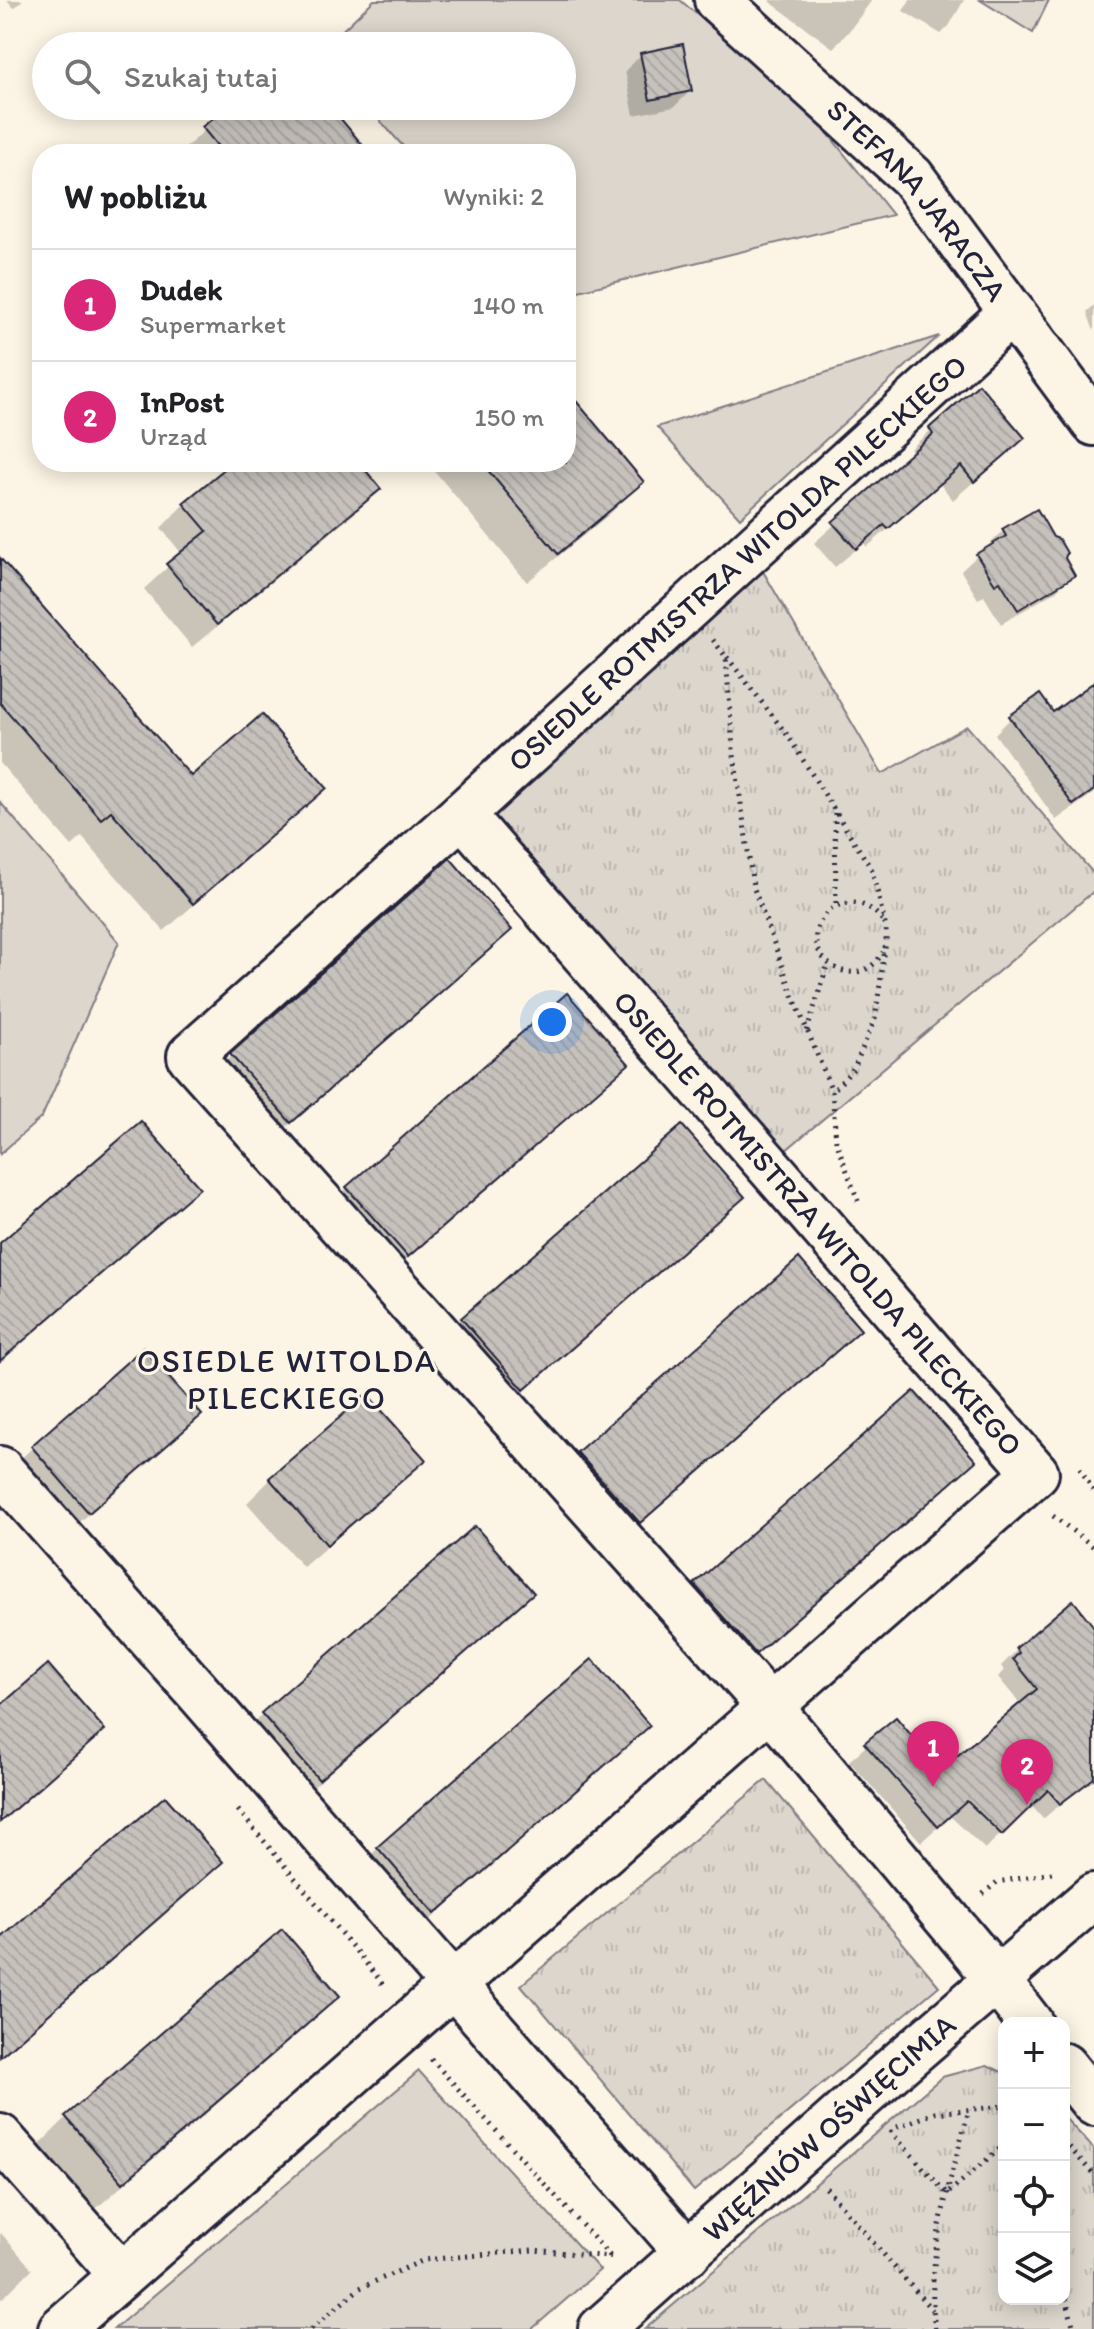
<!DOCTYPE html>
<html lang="pl">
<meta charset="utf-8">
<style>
:root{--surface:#fff;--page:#f6f6f6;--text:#202124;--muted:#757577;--line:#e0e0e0;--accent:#db2777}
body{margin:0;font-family:Itim,sans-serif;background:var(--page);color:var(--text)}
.controls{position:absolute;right:24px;bottom:24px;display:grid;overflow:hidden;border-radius:16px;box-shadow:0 4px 20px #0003}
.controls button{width:72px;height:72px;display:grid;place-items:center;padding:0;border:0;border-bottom:2px solid var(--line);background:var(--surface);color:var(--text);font:40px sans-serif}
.you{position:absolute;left:552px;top:1022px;width:28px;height:28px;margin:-20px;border:6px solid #fff;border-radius:50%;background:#1a73e8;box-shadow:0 0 0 12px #1a73e833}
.badge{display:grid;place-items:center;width:52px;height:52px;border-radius:50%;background:var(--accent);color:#fff;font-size:26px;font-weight:700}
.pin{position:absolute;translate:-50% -66px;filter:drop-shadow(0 2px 4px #0008)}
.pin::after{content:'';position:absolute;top:42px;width:28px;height:24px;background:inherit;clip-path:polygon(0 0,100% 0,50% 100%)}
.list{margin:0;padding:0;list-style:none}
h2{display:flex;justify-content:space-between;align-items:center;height:104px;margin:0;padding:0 32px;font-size:34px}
h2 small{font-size:26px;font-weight:400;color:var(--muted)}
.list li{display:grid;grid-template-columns:52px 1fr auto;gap:24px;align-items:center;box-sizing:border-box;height:112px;padding:0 32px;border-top:2px solid var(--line)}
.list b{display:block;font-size:30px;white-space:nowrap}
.list p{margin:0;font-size:26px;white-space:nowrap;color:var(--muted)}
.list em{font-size:26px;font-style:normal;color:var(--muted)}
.icon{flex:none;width:44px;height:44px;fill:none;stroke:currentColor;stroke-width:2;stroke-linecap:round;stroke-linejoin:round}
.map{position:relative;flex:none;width:1094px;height:2329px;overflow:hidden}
.search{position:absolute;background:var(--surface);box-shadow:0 4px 20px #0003;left:32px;top:32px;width:544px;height:88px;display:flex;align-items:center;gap:20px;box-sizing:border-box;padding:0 28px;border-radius:44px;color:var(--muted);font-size:30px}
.panel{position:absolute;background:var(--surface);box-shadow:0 4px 20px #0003;left:32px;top:144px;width:544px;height:328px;border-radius:32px}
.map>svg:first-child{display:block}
.green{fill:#dcd6cc;stroke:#7f7c84;stroke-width:2}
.park{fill:url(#park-tufts);stroke:#7f7c84;stroke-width:2}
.shadow{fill:#0003}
.building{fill:url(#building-back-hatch);stroke:#22223b;stroke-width:2}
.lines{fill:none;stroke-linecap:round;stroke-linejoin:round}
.minor-casing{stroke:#22223b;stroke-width:50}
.path{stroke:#22223b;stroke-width:5;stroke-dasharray:2 6;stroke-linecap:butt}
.minor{stroke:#fcf5e5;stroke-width:44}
.labels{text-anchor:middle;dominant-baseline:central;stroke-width:6;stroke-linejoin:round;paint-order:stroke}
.street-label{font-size:30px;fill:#22223b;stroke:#fcf5e5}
.neighbourhood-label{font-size:32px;letter-spacing:2px;fill:#22223b;stroke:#fcf5e5}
</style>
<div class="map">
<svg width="1094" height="2329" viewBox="0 0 1094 2329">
<defs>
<pattern id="park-tufts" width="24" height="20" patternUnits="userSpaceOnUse" patternTransform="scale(2)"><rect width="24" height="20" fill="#dcd6cc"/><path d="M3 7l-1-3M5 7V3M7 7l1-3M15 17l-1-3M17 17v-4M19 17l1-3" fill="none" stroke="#bcb7b0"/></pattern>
<pattern id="building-back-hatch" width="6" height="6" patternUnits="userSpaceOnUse" patternTransform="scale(2)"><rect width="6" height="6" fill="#c6c1bb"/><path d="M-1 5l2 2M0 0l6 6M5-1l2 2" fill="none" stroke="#aaa6a2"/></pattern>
</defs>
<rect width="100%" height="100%" fill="#fcf5e5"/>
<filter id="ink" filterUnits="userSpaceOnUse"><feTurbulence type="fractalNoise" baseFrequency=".0125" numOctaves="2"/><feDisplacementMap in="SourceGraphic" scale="16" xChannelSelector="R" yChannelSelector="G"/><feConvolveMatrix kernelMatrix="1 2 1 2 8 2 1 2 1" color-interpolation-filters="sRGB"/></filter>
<g filter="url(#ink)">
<!-- green -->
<path class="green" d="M374,0H680L809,110L893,215L566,294V154H410L367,106H562V46H326Z
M980,0H1049L1033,33Z
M939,336L740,518L657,427Z
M0,802L119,942L42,1117L0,1154Z
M419,2071L600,2270L532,2329H114Z"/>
<!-- park -->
<path class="park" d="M761,568L882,774L967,726L1094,874V891L779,1156L484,819Z
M766,1780L939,1986L694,2191L521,1985Z
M987,2065L1004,2073V2299H1064V2117L1094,2149V2329H645L942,2077Z"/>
<!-- shadow -->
<path class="shadow" d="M7,0H23L14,8Z
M770,0H872L849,31L833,48L769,1Z
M910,0H964L949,26L941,34L903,11Z
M641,55L690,91L674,107L634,115L625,71Z
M231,106H327L367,154H179Z
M1094,305V331L1087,312Z
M979,387L1002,457L953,500L940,484L867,547L864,543L835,567L814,543L914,454L910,449Z
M566,392L641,482L612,512L527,582L427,462H566Z
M236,462H356L378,489L355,513L192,647L144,589L182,554L161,528L184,504Z
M1003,531L1051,539L1072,575L1056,591L1001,624L984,596L978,599L961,571L978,555L988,549L987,547Z
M0,561L190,779L324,788L296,815L164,931L82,837L72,846L0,763Z
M1094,684V793L1056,820L995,734L1011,718L1052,715Z
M510,930L486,953L266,1145L208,1079L232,1055Z
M567,996L626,1064L603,1087L383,1279L324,1212L347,1188Z
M682,1128L743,1197L719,1220L500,1412L439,1343L462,1320Z
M197,1188L167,1217L0,1362V1246Z
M858,1330L835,1353L616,1545L555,1477L579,1453Z
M143,1351L200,1415L176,1438L65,1535L8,1471L32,1448Z
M914,1394L974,1461L950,1485L732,1676L672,1609L695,1586Z
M367,1396L423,1460L400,1484L303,1567L247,1503L270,1480Z
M475,1529L531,1593L502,1622L288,1809L232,1744L262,1714Z
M1094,1630V1759L1085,1783L1043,1819L1031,1805L985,1849L950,1816L921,1842L849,1761L896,1720L940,1773L1021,1705L998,1677L1004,1670L1001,1666L1017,1650Z
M591,1662L648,1726L618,1755L405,1942L348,1878L378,1848Z
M0,1708L103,1730L73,1759L0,1823Z
M220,1862L191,1892L0,2058V1942Z
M281,1932L337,1996L307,2026L92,2212L37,2147L66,2118Z
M0,2232L32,2269L0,2301Z"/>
<!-- building -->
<path class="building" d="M683,44L692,91L650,100L640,53Z
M228,106H330L370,154H224L202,127Z
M979,384L1025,438L974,482L961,466L888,529L884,525L856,549L832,522L933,434L929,428Z
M566,389L644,482L558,554L481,462H566Z
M233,462H359L381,489L217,625L166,564L207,531L183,503Z
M1037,509L1053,537L1059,539L1067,553L1065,558L1075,576L1018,610L1000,581L995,584L976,554L1006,536L1002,529Z
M0,558L191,776L262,714L327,788L193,904L111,811L101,819L0,703Z
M1094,682V790L1073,805L1009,716L1040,694L1053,712Z
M450,858L512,930L291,1123L230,1054Z
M567,993L629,1064L408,1257L346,1187Z
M141,1121L200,1188L0,1361V1243Z
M682,1125L745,1197L524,1390L461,1318Z
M799,1258L861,1330L640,1523L577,1452Z
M143,1348L202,1415L89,1513L31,1446Z
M914,1391L976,1461L756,1654L694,1584Z
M367,1394L426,1460L327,1545L269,1478Z
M475,1526L534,1593L319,1780L261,1713Z
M1073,1600L1094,1627V1778L1060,1804L1048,1790L1002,1835L967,1801L938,1827L864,1743L896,1717L940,1770L1037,1689L1013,1659L1019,1653L1016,1648Z
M592,1659L650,1726L435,1914L377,1847Z
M48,1664L105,1730L0,1822V1706Z
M165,1796L223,1862L0,2057V1939Z
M282,1929L340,1996L123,2183L65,2116Z"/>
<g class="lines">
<!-- minor casing -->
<g class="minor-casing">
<g id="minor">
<path id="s1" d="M717,0L912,177L1094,423"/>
<path d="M1012,312L462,814L190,1056L770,1707L979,1957L1030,2023"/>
<path d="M0,1469L197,1691L688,2253"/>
<path d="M1064,2066L1094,2103"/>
<path d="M0,2137L122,2275"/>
<path d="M61,2329L1036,1473L462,814"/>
<path id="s2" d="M601,2329L891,2071L1094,1896"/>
</g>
</g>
<!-- path -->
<path class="path" d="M713,640L726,657L733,748L753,886L794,998L832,1091L836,1141L858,1201
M727,657L788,736L872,870L886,928V942L875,1019L854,1068L833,1091
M835,813L836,907
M882,920C875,910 864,903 851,903C840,903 831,908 824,916C793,954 857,999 883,952
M807,1031L828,963
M1080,1468L1094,1492
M1053,1516L1094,1547
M238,1810L380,1980L384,1988
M983,1894L997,1882L1052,1873
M431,2059L610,2256
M897,2127L935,2113L1004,2106
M890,2131L947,2194L1004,2145
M1064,2141L1094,2175
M826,2188L932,2310
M1064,2291L1074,2329
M311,2329L360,2288L424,2260L533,2250L611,2257
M935,2329C925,2254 951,2180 969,2109"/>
<!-- minor -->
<use href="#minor" class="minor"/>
</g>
</g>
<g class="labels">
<!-- street labels -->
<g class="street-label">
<text stroke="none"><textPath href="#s1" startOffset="284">STEFANA JARACZA</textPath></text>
<text transform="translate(737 563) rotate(-42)">OSIEDLE ROTMISTRZA WITOLDA PILECKIEGO</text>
<text transform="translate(818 1223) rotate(49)">OSIEDLE ROTMISTRZA WITOLDA PILECKIEGO</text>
<text stroke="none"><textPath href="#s2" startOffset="304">WIĘŹNIÓW OŚWIĘCIMIA</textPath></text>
</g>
<!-- neighbourhood labels -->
<g class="neighbourhood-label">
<text x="287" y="1361">OSIEDLE WITOLDA<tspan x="287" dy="37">PILECKIEGO</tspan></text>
</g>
</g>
</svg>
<div class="controls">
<button>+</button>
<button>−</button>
<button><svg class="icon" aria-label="locate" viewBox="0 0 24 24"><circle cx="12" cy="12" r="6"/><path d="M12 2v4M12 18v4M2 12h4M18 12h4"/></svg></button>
<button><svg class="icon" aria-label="layers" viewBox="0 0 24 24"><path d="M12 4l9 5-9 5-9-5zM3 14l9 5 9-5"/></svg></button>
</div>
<div class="you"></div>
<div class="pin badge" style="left:933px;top:1787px">1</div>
<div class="pin badge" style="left:1027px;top:1805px">2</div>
<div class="search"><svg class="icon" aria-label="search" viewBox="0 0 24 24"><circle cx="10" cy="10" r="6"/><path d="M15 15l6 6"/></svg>Szukaj tutaj</div>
<section class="panel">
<h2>W pobliżu<small>Wyniki: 2</small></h2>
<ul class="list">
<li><span class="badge">1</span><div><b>Dudek</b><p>Supermarket</p></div><em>140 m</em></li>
<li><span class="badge">2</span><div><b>InPost</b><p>Urząd</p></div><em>150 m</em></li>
</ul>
</section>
</div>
